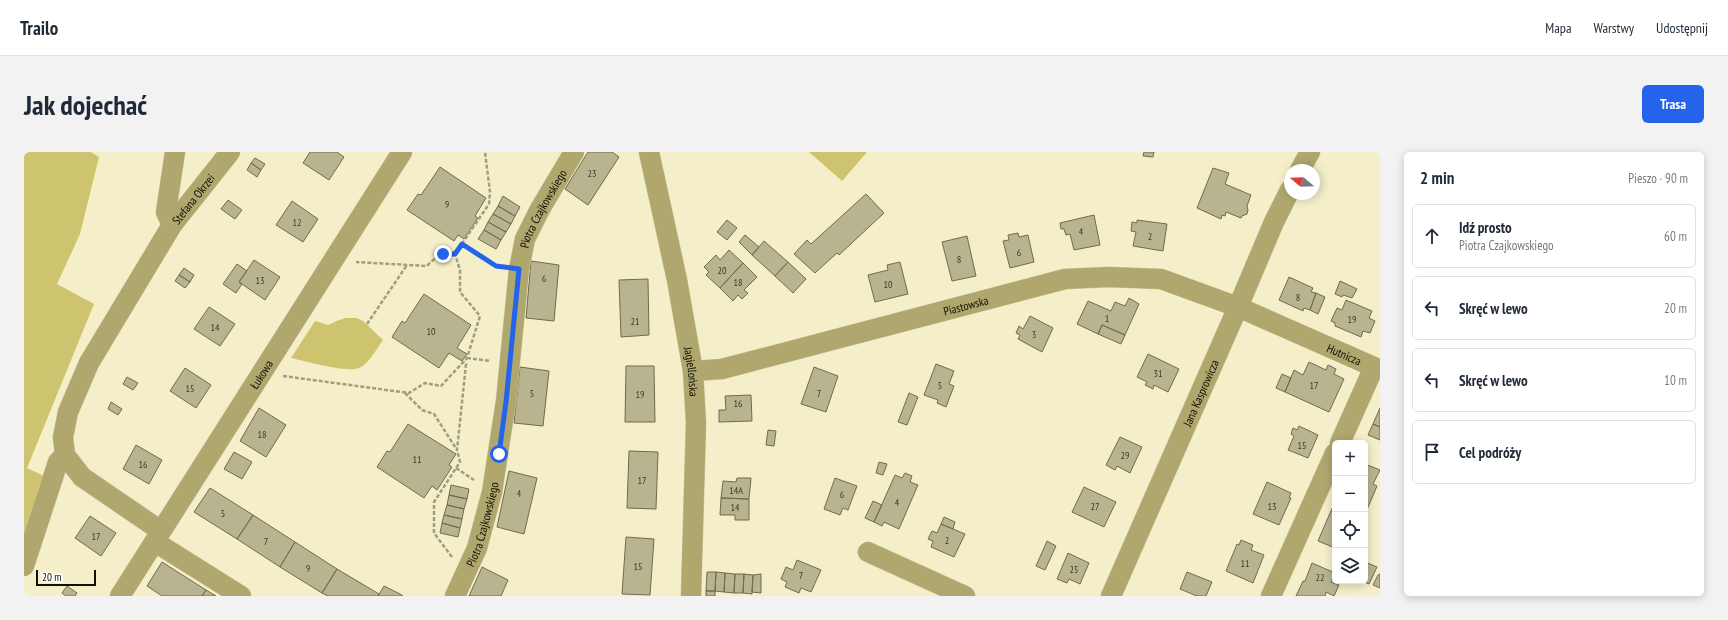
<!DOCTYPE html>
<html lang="pl">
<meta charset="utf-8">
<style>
:root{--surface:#fff;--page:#f2f2f3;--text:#1f2937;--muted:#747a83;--line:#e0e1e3;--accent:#2563eb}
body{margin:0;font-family:"PT Sans Narrow",sans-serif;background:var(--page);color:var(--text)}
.controls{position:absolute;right:12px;bottom:12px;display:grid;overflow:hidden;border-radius:6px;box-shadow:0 2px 10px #0003}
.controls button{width:36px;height:36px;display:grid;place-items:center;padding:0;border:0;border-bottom:1px solid var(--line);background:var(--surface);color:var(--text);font:20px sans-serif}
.compass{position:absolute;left:1260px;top:12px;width:36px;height:36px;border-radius:50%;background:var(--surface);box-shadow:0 2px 10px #0003;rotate:289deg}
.scale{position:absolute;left:12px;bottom:10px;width:60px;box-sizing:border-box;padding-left:4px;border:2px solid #110f03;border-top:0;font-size:11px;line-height:14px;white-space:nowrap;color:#110f03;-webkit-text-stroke:3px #fff;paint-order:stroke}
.stop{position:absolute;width:12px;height:12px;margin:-9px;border:3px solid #2563eb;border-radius:50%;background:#fff}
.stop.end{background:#2563eb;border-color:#fff;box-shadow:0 1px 4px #0008}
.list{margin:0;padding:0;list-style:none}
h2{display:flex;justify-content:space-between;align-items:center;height:52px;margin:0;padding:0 16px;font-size:17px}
h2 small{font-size:13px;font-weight:400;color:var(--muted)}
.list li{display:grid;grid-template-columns:26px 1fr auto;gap:12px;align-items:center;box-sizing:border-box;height:64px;margin:0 8px 8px;padding:0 8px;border:1px solid var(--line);border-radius:6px}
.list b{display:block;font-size:15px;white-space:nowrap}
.list p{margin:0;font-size:13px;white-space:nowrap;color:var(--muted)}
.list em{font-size:13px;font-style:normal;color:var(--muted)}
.icon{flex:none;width:22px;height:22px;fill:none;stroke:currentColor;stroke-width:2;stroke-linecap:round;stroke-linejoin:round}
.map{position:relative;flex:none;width:1356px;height:444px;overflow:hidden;border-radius:6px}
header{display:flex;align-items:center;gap:24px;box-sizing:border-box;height:56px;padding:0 20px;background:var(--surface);border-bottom:1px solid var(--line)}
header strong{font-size:19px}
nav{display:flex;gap:22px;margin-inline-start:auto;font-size:14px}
.intro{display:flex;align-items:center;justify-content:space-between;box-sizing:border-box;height:96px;padding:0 24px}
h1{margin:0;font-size:28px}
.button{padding:10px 18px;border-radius:6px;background:var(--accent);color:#fff;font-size:14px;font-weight:700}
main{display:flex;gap:24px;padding:0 24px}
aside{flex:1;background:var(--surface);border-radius:6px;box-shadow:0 2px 10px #0003}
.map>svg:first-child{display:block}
.green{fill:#cec36f}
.building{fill:#b9b490;stroke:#706b4a}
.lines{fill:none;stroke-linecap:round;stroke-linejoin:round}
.minor-casing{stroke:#d0cba9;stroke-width:21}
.path{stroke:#a19d81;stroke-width:2.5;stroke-dasharray:4 2;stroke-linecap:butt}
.minor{stroke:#afa76e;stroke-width:20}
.route{stroke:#2563eb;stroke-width:5}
.labels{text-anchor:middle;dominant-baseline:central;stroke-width:3;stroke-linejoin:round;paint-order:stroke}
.number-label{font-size:10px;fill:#3b3826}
.street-label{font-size:12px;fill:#110f03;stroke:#fff}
</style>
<header>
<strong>Trailo</strong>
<nav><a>Mapa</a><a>Warstwy</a><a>Udostępnij</a></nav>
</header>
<div class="intro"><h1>Jak dojechać</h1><a class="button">Trasa</a></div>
<main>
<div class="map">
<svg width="1356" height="444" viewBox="0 0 1356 444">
<rect width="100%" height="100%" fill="#f4efc9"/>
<!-- green -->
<path class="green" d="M0,0H67L75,5L56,82L33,132L70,152L3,316L20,324L0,387Z
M785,0H843L818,29Z
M322,166H333L339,169L359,188C353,196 345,212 335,216C322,221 281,209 267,206L291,169L304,173L315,168Z"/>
<!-- building -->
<path class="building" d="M286,0H313L320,5L305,28L279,11Z
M564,0H588L595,5L564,53L541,37Z
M1120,0H1130L1129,5L1119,4Z
M231,6L241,12L237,18L227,11Z
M227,11L237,18L233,25L223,18Z
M416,15L462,46L451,64L454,66L440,87L434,83L430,89L383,58L394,42L397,43Z
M1189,16L1205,21L1201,32L1227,43L1223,54L1224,58L1223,62L1218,64L1217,66L1202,60L1201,64L1198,63L1197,67L1173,56Z
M842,42L860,61L815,103L813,101L791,121L770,102L783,88L787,92Z
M479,44L496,55L491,64L474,54Z
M204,48L218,58L211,67L197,57Z
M268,49L294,67L279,90L252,73Z
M474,54L491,64L487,72L469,62Z
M469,62L487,72L482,80L464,70Z
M1070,63L1076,93L1050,98L1046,82L1042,83L1040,77H1037L1036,71Z
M703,68L713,76L703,88L693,80Z
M1113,68L1143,72L1139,99L1109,94L1112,80L1107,79L1108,70L1113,71Z
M464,70L482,80L477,88L460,78Z
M460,78L477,88L472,97L454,87Z
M994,81L995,85L1004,83L1010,110L986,116L979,89L985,88L984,83Z
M721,83L735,95L728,103L715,90Z
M943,84L952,124L928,129L918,90Z
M740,89L764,110L751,124L728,103Z
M705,98L719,111L696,136L682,123L685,120L680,115L692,103L696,108Z
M230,108L256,125L241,148L215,130Z
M507,109L535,113L530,169L502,166Z
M764,110L782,127L769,141L751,124Z
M876,110L884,142L851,150L844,123L864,118L863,113Z
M719,111L733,125L720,138L724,141L718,147L714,143L709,149L696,136Z
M213,112L223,119L215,130L218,132L212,141L199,132Z
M160,116L170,123L166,130L155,123Z
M155,123L166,130L161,136L151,129Z
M1265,125L1289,136L1287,140L1292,141L1286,158L1280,156L1279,159L1255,148Z
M624,127L625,183L597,185L595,128Z
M1316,129L1333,137L1328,146L1319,143L1318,145L1311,142Z
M1292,141L1301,145L1294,162L1286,158Z
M400,142L447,173L433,196L443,202L438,209L425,201L415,216L368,185L378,169L381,171Z
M1105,146L1115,152L1101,183L1078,173L1074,182L1053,172L1064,149L1087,159L1091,150L1101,154Z
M1322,148L1348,159L1345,166L1351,169L1346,181L1339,179L1337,185L1311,174V171L1307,169L1313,156L1318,158Z
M185,155L211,172L196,194L170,177Z
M1006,164L1029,176L1018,200L994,187L996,183L992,181L995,174L999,177Z
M1078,173L1101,183L1097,192L1074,182Z
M1124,202L1155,217L1144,240L1130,233L1129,237L1121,233L1123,230L1113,225Z
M1285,210L1302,218L1304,213L1312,217L1310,222L1320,227L1305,260L1261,240L1270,218L1279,223Z
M912,212L930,219L925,232L930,234L922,255L913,251L914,248L900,243Z
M602,214H630L631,270H601Z
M496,215L525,219L519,274L490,271Z
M790,215L814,224L802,260L777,252Z
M161,216L187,233L172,256L146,239Z
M1258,222L1267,226L1261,240L1252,236Z
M103,225L114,231L109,238L99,232Z
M885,241L894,245L883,273L874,270Z
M727,243L728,269L695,270V258H702L701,244Z
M87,250L98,257L94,263L84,257Z
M235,256L262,273L242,305L216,289Z
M1356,256V275L1349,272Z
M384,272L432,302L425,313L428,315L413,338L408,334L400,346L353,315L363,299L366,300Z
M1349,272L1356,275V288L1344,283Z
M1275,274L1294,283L1284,306L1264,298L1270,284L1267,282L1269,276L1273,278Z
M744,278L752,279L750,294L742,293Z
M1096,285L1118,295L1106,321L1093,314L1091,318L1082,313Z
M112,293L138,308L125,332L99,317Z
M605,299L634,300L632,357L603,356Z
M210,300L228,310L218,327L200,317Z
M855,310L863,312L859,323L852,321Z
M1341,312L1356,318L1349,332L1353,334L1342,360Z
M485,319L513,326L500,382L473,375Z
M881,321L888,324L886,330L894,333L875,377L860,370L858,374L850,370L871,323L878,326Z
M713,326H727L725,347L697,346L699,329L712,330Z
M811,326L833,334L824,358L819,356L816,363L800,357Z
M1243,330L1267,341L1265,346H1267L1255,373L1229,362Z
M427,333L445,337L443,347L425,343Z
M1060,335L1092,350L1080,375L1048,360Z
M186,336L229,363L213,387L170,360Z
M425,343L443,347L440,357L423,353Z
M697,346L725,347V368H711V363H696Z
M849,349L858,353L850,370L841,366Z
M1310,352L1311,353V396L1294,389Z
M423,353L440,357L438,367L420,363Z
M229,363L271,390L256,415L213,387Z
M420,363L438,367L436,376L418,371Z
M66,364L92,381L77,404L51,386Z
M920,365L931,370L929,377L917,372Z
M418,371L436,376L434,385L416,381Z
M917,372L941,382L930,405L907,395L909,389L904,387L908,379L913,381Z
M602,385L630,387L626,443L598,442Z
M1217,388L1229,393L1227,398L1240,403L1229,431L1202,419L1213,392L1215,393Z
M1023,389L1032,394L1021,418L1012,414Z
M271,390L313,417L298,441L256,415Z
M1044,401L1065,411L1056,432L1045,427L1043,431L1033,427Z
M773,408L797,418L787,440L777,436L775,441L761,435L763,430L757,427L762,415L769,418Z
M138,410L182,438L178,444H138L123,434Z
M1341,410L1353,415L1345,432L1338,429H1341Z
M1288,411L1311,421L1307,430L1315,433L1310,444L1302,440L1301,444H1272L1279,429H1281Z
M458,415L484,428L477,444H445Z
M313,417L355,442L354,444H304L298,441Z
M683,420H692L691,439H682Z
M692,420L701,421L700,440L691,439Z
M1163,420L1188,430L1182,444H1173L1156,437Z
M701,421L711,422L710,441L700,440Z
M711,422H720L719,441H710Z
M720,422L729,423L728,442L719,441Z
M737,422V441L728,440L729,423Z
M1356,422V436L1349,433L1354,423Z
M43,434L53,441L51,444H42L38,441Z
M360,434L376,442L379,444H354Z
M182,438L192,444H178Z
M682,439H691V444H682Z"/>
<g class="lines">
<!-- minor casing -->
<g class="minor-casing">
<g id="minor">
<path id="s1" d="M625,0L653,128L669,219L672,271L667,444"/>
<path d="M1276,18L1286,0"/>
<path d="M148,73L142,60L151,0"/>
<path id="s2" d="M669,219L698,217L1041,127L1084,125L1137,127L1214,155L1350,215L1316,291"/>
<path id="s3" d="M137,379L58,325L41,303L39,285L44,260L65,211L148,73L206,0"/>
<path d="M131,390L217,444"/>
<path d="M844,400L941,444"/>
<path d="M0,414L34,310L41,303"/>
<path id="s4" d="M96,444L378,0"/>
<path id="s5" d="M431,444L453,396L468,340L482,249L495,117L501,87L516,57L550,0"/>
<path id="s6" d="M1087,444L1214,155L1250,70L1266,38"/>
<path d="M1247,444L1311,301"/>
</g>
</g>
<!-- path -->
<path class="path" d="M438,92L472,114H475
M431,102L465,52L466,40L461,0
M343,172L383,113
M443,206L467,209
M259,224L385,241L401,231L417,234L443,206L456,164L436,140V118L431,102C417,102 412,104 403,114L332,110
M381,241L398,258L410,262L433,298L442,212L440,210
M432,316L450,328
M428,405L410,381V350L436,310L433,298"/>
<!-- minor -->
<use href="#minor" class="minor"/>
</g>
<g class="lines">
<!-- route -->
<path class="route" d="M419,102H431L438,92L472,114L495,117L482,250L475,302"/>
</g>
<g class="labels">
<!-- number labels -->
<g class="number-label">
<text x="568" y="21">23</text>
<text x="423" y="52">9</text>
<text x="273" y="70">12</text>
<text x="1057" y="79">4</text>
<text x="1126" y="84">2</text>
<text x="995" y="100">6</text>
<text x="935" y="107">8</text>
<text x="698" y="118">20</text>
<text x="520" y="126">6</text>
<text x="236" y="128">13</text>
<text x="714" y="130">18</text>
<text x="864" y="132">10</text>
<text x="1274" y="145">8</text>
<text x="1083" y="166">1</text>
<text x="1328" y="167">19</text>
<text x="611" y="169">21</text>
<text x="191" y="175">14</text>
<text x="407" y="179">10</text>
<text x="1010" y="182">3</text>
<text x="1134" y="221">31</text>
<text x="916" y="233">5</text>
<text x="1290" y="233">17</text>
<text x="166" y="236">15</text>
<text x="508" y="241">5</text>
<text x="795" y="241">7</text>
<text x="616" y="242">19</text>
<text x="714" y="251">16</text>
<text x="238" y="282">18</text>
<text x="1278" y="293">15</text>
<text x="1101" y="303">29</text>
<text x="393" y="307">11</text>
<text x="119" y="312">16</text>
<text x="618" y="328">17</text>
<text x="712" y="338">14A</text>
<text x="495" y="341">4</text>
<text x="818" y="342">6</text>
<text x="873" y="350">4</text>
<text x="1071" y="354">27</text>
<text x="1248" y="354">13</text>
<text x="711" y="355">14</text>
<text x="199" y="361">5</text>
<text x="72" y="384">17</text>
<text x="923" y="388">2</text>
<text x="242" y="389">7</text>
<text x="1221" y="411">11</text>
<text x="614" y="414">15</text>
<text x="284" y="416">9</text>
<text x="1050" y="417">25</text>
<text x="777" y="423">7</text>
<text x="1296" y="425">22</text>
</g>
<!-- street labels -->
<g class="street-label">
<text stroke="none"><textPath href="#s3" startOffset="415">Stefana Okrzei</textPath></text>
<text stroke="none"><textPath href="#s5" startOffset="401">Piotra Czajkowskiego</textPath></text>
<text stroke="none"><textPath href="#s2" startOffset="281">Piastowska</textPath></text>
<text stroke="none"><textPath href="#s2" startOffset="678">Hutnicza</textPath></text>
<text stroke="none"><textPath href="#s1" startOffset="224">Jagiellońska</textPath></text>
<text stroke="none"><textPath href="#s4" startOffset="263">Łukowa</textPath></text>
<text stroke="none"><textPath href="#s6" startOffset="222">Jana Kasprowicza</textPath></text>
<text stroke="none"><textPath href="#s5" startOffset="77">Piotra Czajkowskiego</textPath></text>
</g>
</g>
</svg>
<div class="controls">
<button>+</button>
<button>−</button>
<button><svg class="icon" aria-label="locate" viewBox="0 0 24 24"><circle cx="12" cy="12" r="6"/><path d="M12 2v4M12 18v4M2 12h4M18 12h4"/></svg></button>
<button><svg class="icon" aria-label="layers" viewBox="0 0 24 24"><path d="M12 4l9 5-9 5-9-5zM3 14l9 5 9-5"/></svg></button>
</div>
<svg class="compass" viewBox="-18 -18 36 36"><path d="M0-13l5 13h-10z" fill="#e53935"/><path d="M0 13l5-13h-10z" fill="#747a83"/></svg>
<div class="scale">20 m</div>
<div class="stop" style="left:475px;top:302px"></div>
<div class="stop end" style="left:419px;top:102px"></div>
</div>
<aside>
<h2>2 min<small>Pieszo · 90 m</small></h2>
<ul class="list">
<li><svg class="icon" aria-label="ahead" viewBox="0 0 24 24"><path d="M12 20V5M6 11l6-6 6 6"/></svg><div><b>Idź prosto</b><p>Piotra Czajkowskiego</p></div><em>60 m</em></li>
<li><svg class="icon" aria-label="left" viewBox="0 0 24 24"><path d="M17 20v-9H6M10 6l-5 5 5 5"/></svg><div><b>Skręć w lewo</b></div><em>20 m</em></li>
<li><svg class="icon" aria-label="left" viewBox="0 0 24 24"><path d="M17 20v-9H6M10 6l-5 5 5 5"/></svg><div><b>Skręć w lewo</b></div><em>10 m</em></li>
<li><svg class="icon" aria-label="arrive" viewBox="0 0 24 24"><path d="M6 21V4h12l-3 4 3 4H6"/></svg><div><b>Cel podróży</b></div></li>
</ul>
</aside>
</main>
